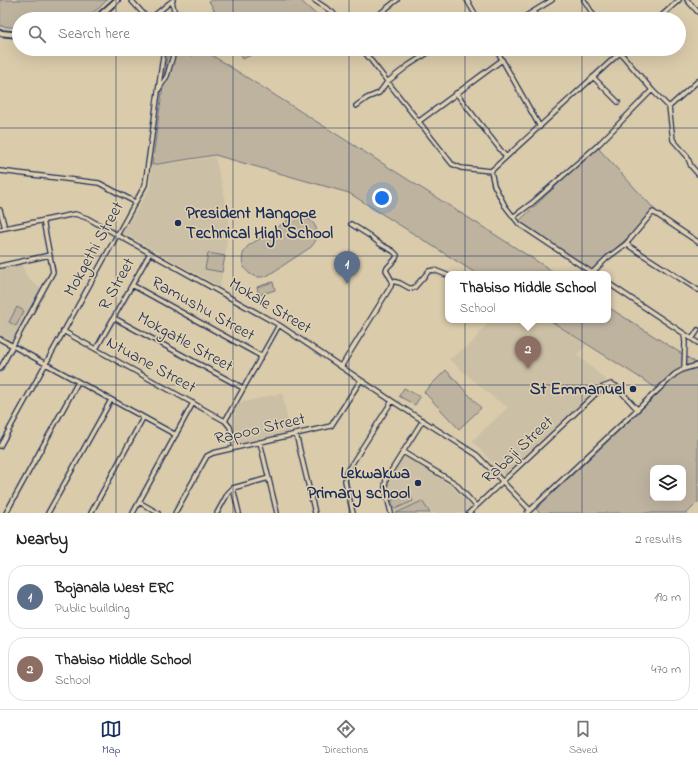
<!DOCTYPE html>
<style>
:root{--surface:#fff;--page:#f2f2f2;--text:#222;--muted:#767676;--line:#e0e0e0;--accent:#1b2f5e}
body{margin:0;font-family:"Indie Flower",sans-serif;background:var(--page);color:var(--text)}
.controls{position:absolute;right:12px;bottom:12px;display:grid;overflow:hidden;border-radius:8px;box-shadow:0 4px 16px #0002}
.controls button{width:36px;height:36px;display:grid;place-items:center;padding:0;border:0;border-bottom:1px solid var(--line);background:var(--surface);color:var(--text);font:20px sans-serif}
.you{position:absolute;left:382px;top:198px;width:14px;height:14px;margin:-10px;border:3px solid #fff;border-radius:50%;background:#1a73e8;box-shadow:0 0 0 6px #1a73e833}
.badge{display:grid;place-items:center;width:26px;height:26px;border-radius:50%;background:var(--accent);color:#fff;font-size:13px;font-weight:700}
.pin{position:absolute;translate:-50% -33px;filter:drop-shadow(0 1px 2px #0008)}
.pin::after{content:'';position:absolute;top:21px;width:14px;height:12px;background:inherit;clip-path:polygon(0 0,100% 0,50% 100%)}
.popup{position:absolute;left:445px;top:271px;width:166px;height:52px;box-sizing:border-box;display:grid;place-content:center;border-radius:8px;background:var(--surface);filter:drop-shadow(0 1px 3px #0005);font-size:13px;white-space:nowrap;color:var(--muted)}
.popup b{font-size:15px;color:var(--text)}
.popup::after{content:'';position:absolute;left:50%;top:100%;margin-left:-8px;border:8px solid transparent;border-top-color:var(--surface)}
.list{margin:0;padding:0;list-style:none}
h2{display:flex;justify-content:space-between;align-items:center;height:52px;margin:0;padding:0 16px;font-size:17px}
h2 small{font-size:13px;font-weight:400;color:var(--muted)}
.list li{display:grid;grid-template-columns:26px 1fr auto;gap:12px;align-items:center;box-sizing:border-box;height:64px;margin:0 8px 8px;padding:0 8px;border:1px solid var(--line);border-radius:16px}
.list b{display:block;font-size:15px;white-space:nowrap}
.list p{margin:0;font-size:13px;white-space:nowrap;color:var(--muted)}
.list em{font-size:13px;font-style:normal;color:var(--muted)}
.icon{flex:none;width:22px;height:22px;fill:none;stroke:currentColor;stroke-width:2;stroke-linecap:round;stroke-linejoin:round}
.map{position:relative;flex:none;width:698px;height:513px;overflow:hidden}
.search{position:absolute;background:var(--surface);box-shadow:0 4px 16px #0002;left:12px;right:12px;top:12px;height:44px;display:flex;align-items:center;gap:10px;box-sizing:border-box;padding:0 14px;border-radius:22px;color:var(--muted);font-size:15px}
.sheet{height:196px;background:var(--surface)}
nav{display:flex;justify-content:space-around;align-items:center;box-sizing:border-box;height:56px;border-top:1px solid var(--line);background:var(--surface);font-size:11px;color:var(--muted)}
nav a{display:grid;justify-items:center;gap:2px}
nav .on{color:var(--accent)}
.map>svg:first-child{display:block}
.built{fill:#cbbfa5}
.green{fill:#beb39f;stroke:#6c717e;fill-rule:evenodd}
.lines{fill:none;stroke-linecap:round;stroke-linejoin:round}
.minor-casing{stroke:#1b2f5e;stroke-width:6}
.tertiary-casing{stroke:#1b2f5e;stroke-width:8}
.minor{stroke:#e2d1ae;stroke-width:3.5}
.tertiary{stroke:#e2d1ae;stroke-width:4.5}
.grid{fill:none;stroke:#1b2f5e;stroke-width:1;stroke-opacity:0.55}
.poi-dot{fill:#1b2f5e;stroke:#e2d1ae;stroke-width:1.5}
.labels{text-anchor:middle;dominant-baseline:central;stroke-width:3;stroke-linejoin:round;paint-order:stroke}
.poi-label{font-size:17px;font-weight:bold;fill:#1b2f5e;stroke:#e2d1ae;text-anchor:end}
.street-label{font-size:17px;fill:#1b2f5e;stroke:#e2d1ae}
</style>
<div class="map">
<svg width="698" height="513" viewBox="0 0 698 513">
<rect width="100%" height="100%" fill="#dacbab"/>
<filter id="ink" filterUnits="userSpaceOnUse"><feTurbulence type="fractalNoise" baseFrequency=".025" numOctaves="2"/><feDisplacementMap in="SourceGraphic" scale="8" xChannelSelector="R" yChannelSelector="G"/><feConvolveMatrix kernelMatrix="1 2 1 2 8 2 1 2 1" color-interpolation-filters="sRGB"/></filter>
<g filter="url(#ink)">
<!-- built -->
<path class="built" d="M215,157L229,214L226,251L220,287L123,233L150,188L152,166Z
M22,264L26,275L33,283L42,289L12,344L0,337V268Z
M490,320H547L586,345L577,355L606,380L504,475L472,441L508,407L494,398L449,359L472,343Z
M282,393L290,432L238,444L232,419L239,403Z
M404,456L452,486L471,507L464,513H393L387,487L391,476Z"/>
<!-- green -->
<path class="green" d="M0,0H107L98,9L82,19H19V28L0,26Z
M214,0H300L321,19H219L209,1Z
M168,49H182L192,56L202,49L557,274H477L349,193L215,155L152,165Z
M237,49H263L243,59Z
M597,147L657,212L591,270L519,221Z
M301,216C317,219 322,236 311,247L267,276C248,282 234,261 248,246L290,219Z
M208,253L225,256L222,272L205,269Z
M273,282L275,290L259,295L257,287Z
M17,307L24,311L16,326L9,322Z
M608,307L698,364V502L687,513H540L536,509L661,391L549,320H608ZM653,468H683V498H653Z
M446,370L481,408L459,429L424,392Z
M404,388L420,397L415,405L399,396Z
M409,493L413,501L395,509L391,501Z
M422,501L430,513H396Z"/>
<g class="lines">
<!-- minor casing -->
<g class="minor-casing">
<path id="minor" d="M131,0L148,19
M314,0L332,12L338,19
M467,0L478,19
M584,0L596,19
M687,0L698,12
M172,1L176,19
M533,12L539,19
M150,19L173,0
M373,19L397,0
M521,19L552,0
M658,19L679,0
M362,49L452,164L461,168L491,171L624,49
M496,49L540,127
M617,49L652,90L669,107L673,140L687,156L691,166L698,174
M593,77L618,102
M159,89L167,76L175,49
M456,93L506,157
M356,106L367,98L379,93L387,82L409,65L434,49
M669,107L698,81
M418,122L502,60
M0,171L99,183L135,202
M491,171L494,185L505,206L519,224L594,274
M0,210L5,228
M513,217L532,203L598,145L652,90
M0,229L75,214L87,218L279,325L392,401L477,455L530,510
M626,244L698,290
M0,266L50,255
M592,273L607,258L626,244L653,212L698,242
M392,281L400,283L409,288H414L429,271L434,270L447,275
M608,283L698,343
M132,285L261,356
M114,318L243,388
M63,331L225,421
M0,339L176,435
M692,339L698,330
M96,349L150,253
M341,367L391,286L392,281L386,270C388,264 396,262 397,255L393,251L380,244L370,236L351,224
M0,369L53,272L43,220
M684,369L685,343L684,334
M296,434L315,513
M260,442L277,513
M0,446L145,185L164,49
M235,448L230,427L225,421L279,325
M403,452L455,483L476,506
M233,488L239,513
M139,502L158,513
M6,513L78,382
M48,513L111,400
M91,513L143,418
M133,513L193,403
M175,513L207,456L213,453L331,426L361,380
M217,513L228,493L233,488L269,478
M353,513L345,481L346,473L392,401
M391,513L385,488L386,479L423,420
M469,513L603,387L611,384L616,386L637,409
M527,513L675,374L684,369L698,365"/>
</g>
<!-- tertiary casing -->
<g class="tertiary-casing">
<path id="tertiary" d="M96,19L117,0
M0,33L19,35"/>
</g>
<!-- minor -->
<use href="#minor" class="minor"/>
<!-- tertiary -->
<use href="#tertiary" class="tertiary"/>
</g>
</g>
<!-- grid -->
<path class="grid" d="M116,0V19M233,0V19M349,0V19M465,0V19M582,0V19M116,49V513M233,49V513M349,49V513M465,49V513M582,49V513M0,128H698M0,256H698M0,385H698"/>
<!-- markers -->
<g class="poi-dot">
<circle cx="178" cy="223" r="4"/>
<circle cx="633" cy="389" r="4"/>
<circle cx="418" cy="483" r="4"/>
</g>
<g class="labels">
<!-- poi labels -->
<g class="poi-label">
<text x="186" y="213" text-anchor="start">President Mangope<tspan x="186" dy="20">Technical High School</tspan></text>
<text x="625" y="389">St Emmanuel</text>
<text x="410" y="473">Lekwakwa<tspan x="410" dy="20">Primary school</tspan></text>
</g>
<!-- street labels -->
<g class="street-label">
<text transform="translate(94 249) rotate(-61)">Mokgethi Street</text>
<text transform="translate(117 284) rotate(-61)">R Street</text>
<text transform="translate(270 306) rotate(31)">Mokale Street</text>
<text transform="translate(203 309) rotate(29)">Ramushu Street</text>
<text transform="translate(185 342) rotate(29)">Mokgatle Street</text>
<text transform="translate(151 365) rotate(29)">Ntuane Street</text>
<text transform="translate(260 429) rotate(-13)">Rapoo Street</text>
<text transform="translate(518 450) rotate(-43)">Rabaji Street</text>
</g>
</g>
</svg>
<div class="controls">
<button><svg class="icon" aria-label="layers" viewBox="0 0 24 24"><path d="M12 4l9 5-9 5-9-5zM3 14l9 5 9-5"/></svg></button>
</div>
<div class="you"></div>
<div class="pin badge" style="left:347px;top:284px;background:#5c6f8a">1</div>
<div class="pin badge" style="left:528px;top:369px;background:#8d6e63">2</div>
<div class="popup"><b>Thabiso Middle School</b>School</div>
<div class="search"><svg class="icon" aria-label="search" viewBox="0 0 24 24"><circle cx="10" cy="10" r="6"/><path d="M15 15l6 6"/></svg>Search here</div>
</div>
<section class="sheet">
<h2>Nearby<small>2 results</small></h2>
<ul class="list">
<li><span class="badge" style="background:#5c6f8a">1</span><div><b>Bojanala West ERC</b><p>Public building</p></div><em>190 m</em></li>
<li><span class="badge" style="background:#8d6e63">2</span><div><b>Thabiso Middle School</b><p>School</p></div><em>470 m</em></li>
</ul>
</section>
<nav>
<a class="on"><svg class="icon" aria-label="map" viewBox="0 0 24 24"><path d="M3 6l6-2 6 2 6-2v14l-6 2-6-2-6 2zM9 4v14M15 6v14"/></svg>Map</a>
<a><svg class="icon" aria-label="directions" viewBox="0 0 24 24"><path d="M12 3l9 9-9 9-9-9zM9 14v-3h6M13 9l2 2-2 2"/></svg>Directions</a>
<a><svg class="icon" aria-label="saved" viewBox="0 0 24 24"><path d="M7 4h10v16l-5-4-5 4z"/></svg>Saved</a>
</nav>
